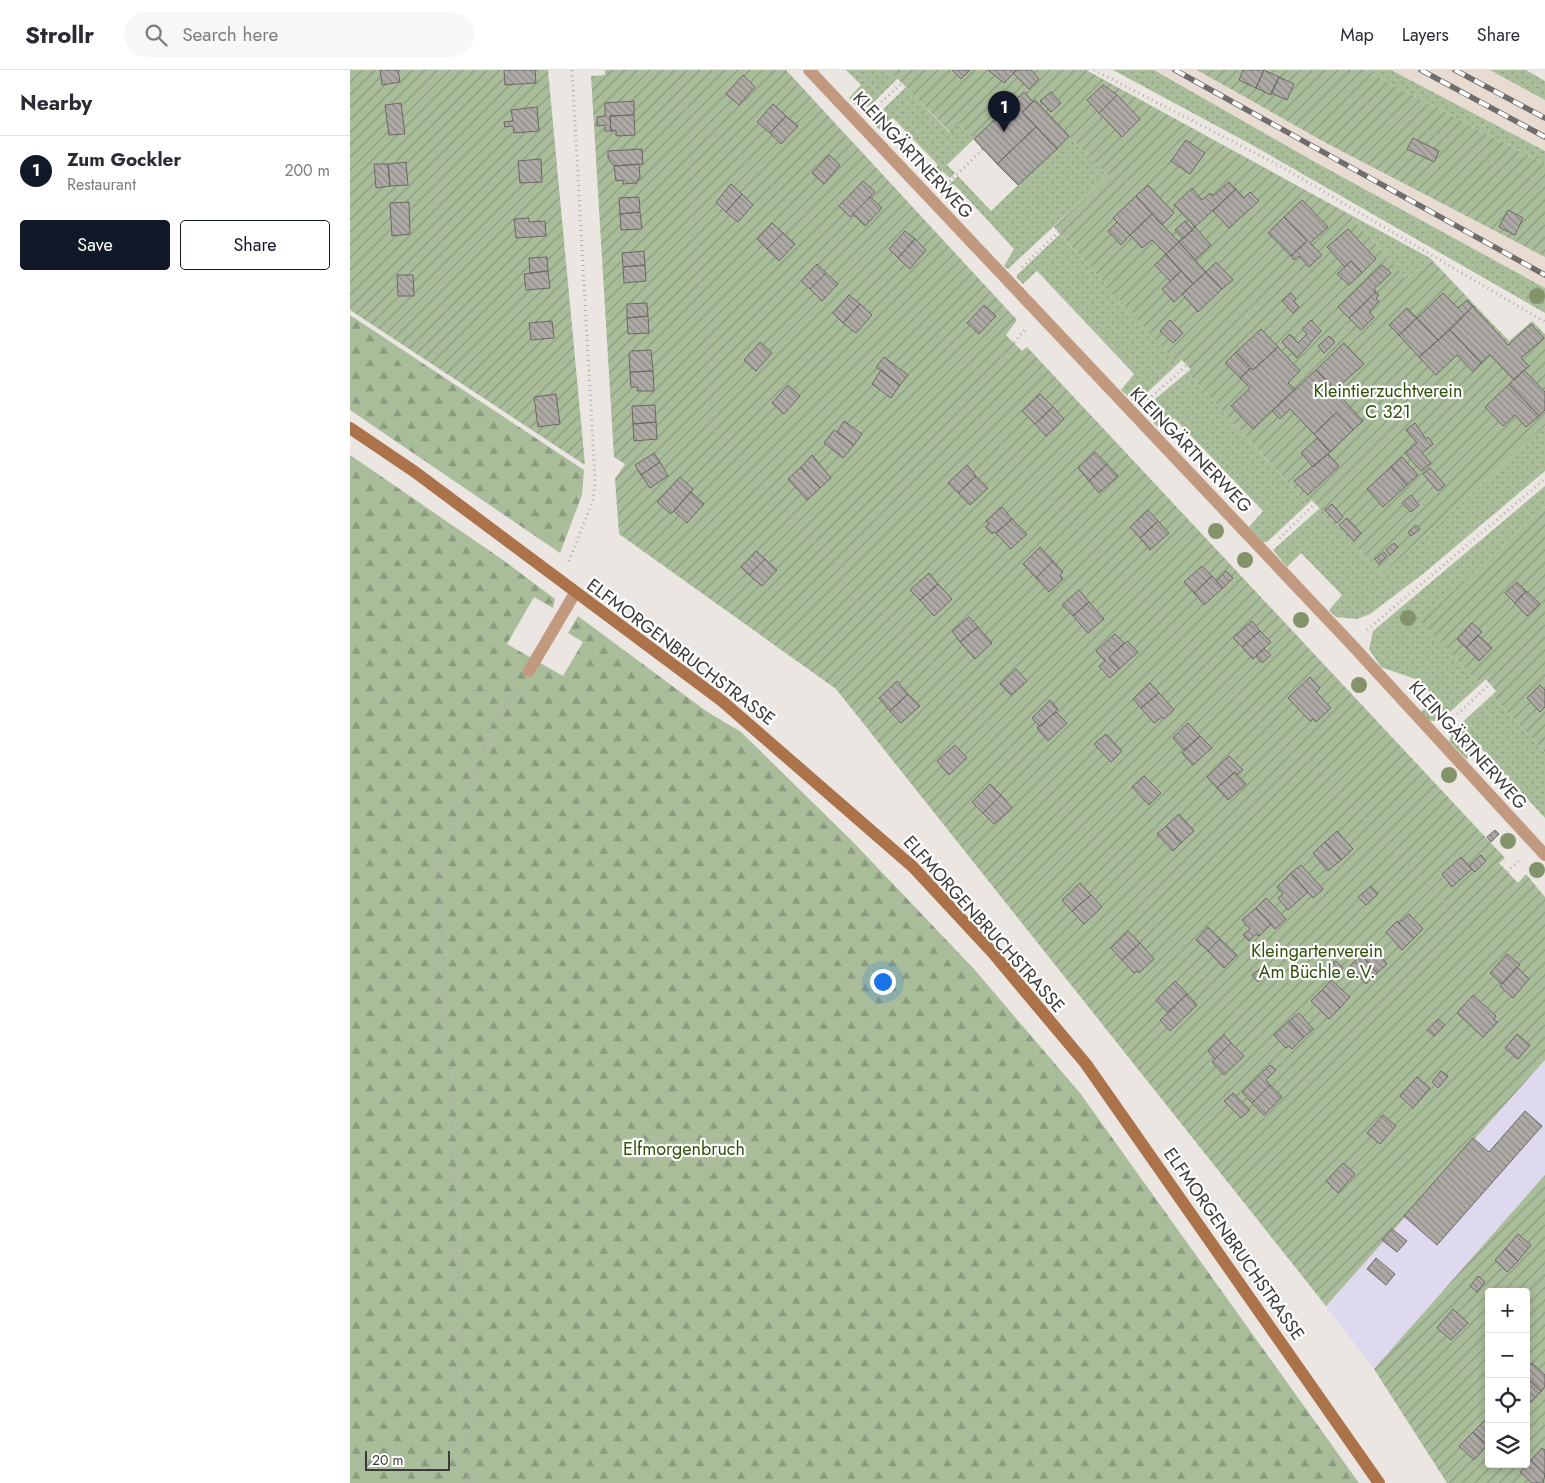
<!DOCTYPE html>
<meta charset="utf-8">
<style>
:root{--surface:#fff;--page:#f7f7f7;--text:#2b2b33;--muted:#7c7c81;--line:#e1e1e2;--accent:#111827}
body{margin:0;font-family:Jost,sans-serif;background:var(--page);color:var(--text)}
.controls{position:absolute;right:15px;bottom:15px;display:grid;overflow:hidden;border-radius:5px;box-shadow:0 2px 8px #0003}
.controls button{width:45px;height:45px;display:grid;place-items:center;padding:0;border:0;border-bottom:1px solid var(--line);background:var(--surface);color:var(--text);font:25px sans-serif}
.scale{position:absolute;left:15px;bottom:12px;width:85px;box-sizing:border-box;padding-left:5px;border:2px solid #3c3a39;border-top:0;font-size:14px;line-height:18px;white-space:nowrap;color:#3c3a39;-webkit-text-stroke:4px #fff;paint-order:stroke}
.you{position:absolute;left:532px;top:911px;width:18px;height:18px;margin:-12px;border:4px solid #fff;border-radius:50%;background:#1a73e8;box-shadow:0 0 0 8px #1a73e833}
.badge{display:grid;place-items:center;width:32px;height:32px;border-radius:50%;background:var(--accent);color:#fff;font-size:16px;font-weight:700}
.pin{position:absolute;translate:-50% -41px;filter:drop-shadow(0 1px 2px #0008)}
.pin::after{content:'';position:absolute;top:26px;width:18px;height:15px;background:inherit;clip-path:polygon(0 0,100% 0,50% 100%)}
.list{margin:0;padding:0;list-style:none}
h2{display:flex;justify-content:space-between;align-items:center;height:65px;margin:0;padding:0 20px;font-size:21px}
h2 small{font-size:16px;font-weight:400;color:var(--muted)}
.list li{display:grid;grid-template-columns:32px 1fr auto;gap:15px;align-items:center;box-sizing:border-box;height:70px;padding:0 20px;border-top:1px solid var(--line)}
.list b{display:block;font-size:19px;white-space:nowrap}
.list p{margin:0;font-size:16px;white-space:nowrap;color:var(--muted)}
.list em{font-size:16px;font-style:normal;color:var(--muted)}
.actions{display:flex;gap:10px;padding:15px 20px}
.actions a{flex:1;padding:11px 0;border:1px solid var(--accent);border-radius:5px;text-align:center;font-size:18px;color:var(--accent)}
.actions .main{background:var(--accent);color:#fff}
.icon{flex:none;width:28px;height:28px;fill:none;stroke:currentColor;stroke-width:2;stroke-linecap:round;stroke-linejoin:round}
.map{position:relative;flex:none;width:1195px;height:1413px;overflow:hidden}
header{display:flex;align-items:center;gap:30px;box-sizing:border-box;height:70px;padding:0 25px;background:var(--surface);border-bottom:1px solid var(--line)}
header strong{font-size:24px}
nav{display:flex;gap:28px;margin-inline-start:auto;font-size:18px}
.search{width:350px;height:45px;background:var(--page);display:flex;align-items:center;gap:12px;box-sizing:border-box;padding:0 18px;border-radius:28px;color:var(--muted);font-size:19px}
main{display:flex}
aside{flex:1;background:var(--surface)}
.map>svg:first-child{display:block}
.commercial{fill:#ded9ef}
.built{fill:#e7dbd2}
.grass{fill:url(#grass-dots)}
.forest{fill:url(#forest-firs)}
.garden{fill:url(#garden-furrows);fill-rule:evenodd}
.building{fill:url(#building-back-hatch);stroke:#6c6864}
.lines{fill:none;stroke-linecap:round;stroke-linejoin:round}
.path{stroke:#b1adaa;stroke-width:3;stroke-dasharray:1 4;stroke-linecap:butt}
.lane{stroke:#c1997f;stroke-width:12}
.secondary{stroke:#ac734a;stroke-width:12}
.rail-casing{stroke:#706e6c;stroke-width:5.5}
.rail{stroke:#fff;stroke-width:4;stroke-dasharray:11;stroke-linecap:butt}
.tree{fill:#84946a}
.labels{text-anchor:middle;dominant-baseline:central;stroke-width:4.5;stroke-linejoin:round;paint-order:stroke}
.street-label{font-size:18px;fill:#3c3a39;stroke:#fff}
.park-label{font-size:18px;fill:#305108;stroke:#fff}
</style>
<header>
<strong>Strollr</strong>
<div class="search"><svg class="icon" aria-label="search" viewBox="0 0 24 24"><circle cx="10" cy="10" r="6"/><path d="M15 15l6 6"/></svg>Search here</div>
<nav><a>Map</a><a>Layers</a><a>Share</a></nav>
</header>
<main>
<aside>
<h2>Nearby<small></small></h2>
<ul class="list">
<li><span class="badge">1</span><div><b>Zum Gockler</b><p>Restaurant</p></div><em>200 m</em></li>
</ul>
<div class="actions"><a class="main">Save</a><a>Share</a></div>
</aside>
<div class="map">
<svg width="1195" height="1413" viewBox="0 0 1195 1413">
<defs>
<pattern id="grass-dots" width="8" height="8" patternUnits="userSpaceOnUse" patternTransform="scale(1.25)"><rect width="8" height="8" fill="#a9bd9a"/><path d="M2 2h.1M6 6h.1" fill="none" stroke="#8b9b7f" stroke-width="1.8" stroke-linecap="round"/></pattern>
<pattern id="forest-firs" width="22" height="20" patternUnits="userSpaceOnUse" patternTransform="scale(1.25)"><rect width="22" height="20" fill="#a9bd9a"/><path d="M5 1l3.5 6h-7zM16 11l3.5 6h-7z" fill="#8b9b7f"/></pattern>
<pattern id="garden-furrows" width="10" height="10" patternUnits="userSpaceOnUse" patternTransform="scale(1.25)"><rect width="10" height="10" fill="#a9bd9a"/><path d="M-1 1l2-2M0 10L10 0M9 11l2-2" fill="none" stroke="#8b9b7f"/></pattern>
<pattern id="building-back-hatch" width="6" height="6" patternUnits="userSpaceOnUse" patternTransform="scale(1.25)"><rect width="6" height="6" fill="#ada9a4"/><path d="M-1 5l2 2M0 0l6 6M5-1l2 2" fill="none" stroke="#8e8b87"/></pattern>
</defs>
<rect width="100%" height="100%" fill="#ebe6e2"/>
<!-- commercial -->
<path class="commercial" d="M1195,990V1105L1024,1299L976,1236Z"/>
<!-- built -->
<path class="built" d="M804,0H847L978,74L1195,187V218L965,92Z
M1041,0H1140L1195,30V81Z"/>
<!-- grass -->
<path class="grass" d="M496,0H539L548,8L520,36L508,38L499,28L511,15Z
M763,0H804L965,92L1195,218V243L904,76Z
M1014,0H1041L1195,81V94Z
M1140,0H1176L1195,11V30Z
M556,17L599,62L609,54L624,69L597,95L605,103L600,108L592,101L580,112L576,107L588,95L543,48L531,60L525,56L529,43Z
M719,66L758,106L658,199L654,196L664,179L606,116L593,124L591,123L608,106L641,141Z
M999,144L1080,188L1057,209Z
M710,164L826,291L830,288L832,290L788,331H783L771,320L784,304L687,201L673,214L667,208V205Z
M841,299L844,303L840,306L955,431L960,428L962,430L917,472H913L899,457L913,441L824,348L810,360L796,344L804,330Z
M1195,356V401L1073,504L1020,544L1007,549L986,547L979,540L992,525L951,483L937,497L923,480L970,438L1032,505Z
M1195,416V437L1072,551L1128,612L1134,606L1136,609L1090,651H1080L1071,642L1086,628L1068,610L1031,597L1019,579L1023,561Z
M1142,625L1195,683V748L1130,677L1116,689L1099,671L1103,661Z"/>
<!-- forest -->
<path class="forest" d="M0,245L234,400L232,425L210,483L0,340Z
M0,385L153,490L205,529L203,538L184,527L157,574L213,606L233,572L218,563L228,546L356,641L391,662L504,773L624,899L730,1023L1009,1413H0Z"/>
<!-- garden -->
<path class="garden" d="M0,0H198L235,395L0,240Z
M255,0H436L667,250L656,265L672,281L677,277L1155,788L1149,793L1168,813L1176,804L1195,827V990L976,1236L486,619L269,464L265,409L275,394L264,387L241,6L255,5Z
M539,0H736L999,144L1057,209L1080,188L1159,271L1182,251L1195,264V356L1032,505L960,428L956,432L840,306L843,302L830,288L826,292L704,157L758,106L720,67L668,115L609,54L600,62Z
M847,0H1014L1195,94V187L978,74Z
M1195,437V683L1142,625L1146,621L1134,607L1128,612L1071,551Z
M1195,1105V1413H1097L1024,1299ZM1139,1222H1176V1394H1139Z"/>
<!-- building -->
<path class="building" d="M30,0H48L50,12L32,15Z
M154,0H185L186,13L155,15Z
M602,0H620L611,9Z
M638,0H667L654,13Z
M667,0H681L689,9L679,19L663,3Z
M893,0H914L906,18L889,10Z
M914,0L929,7L921,25L906,18Z
M393,5L405,17L389,35L376,24Z
M929,7L944,14L937,30L921,23Z
M753,15L767,25L749,43L737,30Z
M674,22L683,32L672,42L686,57L647,94L624,69Z
M701,22L711,33L701,42L690,31Z
M767,25L790,49L772,67L749,43Z
M685,30L719,66L707,79L672,42Z
M284,31V45L260,46L261,61H255V55L247,56V47L255,46V33Z
M51,33L55,64L39,65L35,35Z
M423,34L436,46L420,63L407,52Z
M187,37L189,61L164,63L163,56L155,57L154,52L163,51L161,40Z
M284,45L285,65L266,66V60L261,61L260,46Z
M436,46L448,56L431,74L420,63Z
M686,57L707,79L668,115L647,94Z
M1063,68L1089,81L1084,92L1057,79Z
M836,70L855,83L840,104L821,91Z
M292,79L293,94L264,96L258,88V81Z
M479,85L490,95L474,114L462,103Z
M191,89L192,112L170,113L168,91Z
M56,92L58,115L40,116L38,94Z
M24,94H38L40,116L26,118Z
M289,94L290,109L287,110V113L273,114V110L266,111L264,96Z
M513,111L525,122L500,147L489,136Z
M879,112L886,119L845,157L824,135L842,118L852,130L860,123L863,126Z
M381,114L392,124L376,142L366,132Z
M798,115L824,143L812,155L786,126Z
M886,119L894,128L900,122L909,131L879,158L863,141Z
M392,124L403,135L388,152L376,142Z
M786,126L802,144L780,165L763,148Z
M289,127L290,142L270,144L269,128Z
M520,127L532,138L515,156L503,144Z
M952,130L978,157L960,173L972,185L959,197L949,186L944,190L941,186L957,171L934,147Z
M59,132L60,164L42,166L40,133Z
M1158,140L1173,148L1165,165L1149,157Z
M290,142L292,159L271,160L270,144Z
M802,144L829,172L816,184L802,170L792,178L780,165Z
M934,147L957,171L941,186L918,163Z
M179,148V152L195,151L196,166L166,168L164,149Z
M835,151L843,160L833,169L825,160Z
M767,152L780,165L771,175L758,161Z
M422,153L433,163L417,179L407,169Z
M845,157L861,175L845,190L829,172Z
M998,159L1026,189L1012,203L1001,191L995,197L977,177Z
M555,161L565,169L548,188L539,179Z
M433,163L445,174L429,191L417,179Z
M565,169L576,180L560,199L548,188Z
M829,172L856,202L843,214L816,184Z
M294,181L295,195L273,197L272,183Z
M816,184L831,201L820,211L805,195Z
M197,187L198,201L180,203L179,188Z
M1001,191L1012,203L999,215L987,204Z
M866,192L883,210L872,219L856,202Z
M467,194L476,203L460,219L451,211Z
M295,195L296,211L274,213L273,197Z
M1032,195L1041,203L1024,219L1026,222L999,248L988,237Z
M198,201L200,218L176,220L174,204Z
M831,201L843,214L824,232L812,219Z
M856,202L872,219L848,242L832,224Z
M476,203L488,214L472,231L460,219Z
M47,205H63L64,226H48Z
M1026,222L1029,225L1026,228L1029,231L1019,242L1024,247L1011,260L999,248Z
M941,223L946,229L944,231L949,237L943,243L932,231Z
M1093,223L1108,238L1117,230L1123,236L1088,270L1067,248Z
M499,225L510,234L493,253L483,243Z
M297,233L298,246L277,248V234Z
M510,234L522,245L506,263L493,253Z
M634,235L646,246L629,264L617,253Z
M1123,236L1158,275L1181,254L1194,268L1171,288L1179,296L1164,310L1140,285L1131,293L1100,260Z
M1057,238L1067,248L1049,265L1039,255Z
M298,246L299,263L278,264L277,248Z
M1067,248L1088,270L1069,287L1049,265Z
M820,250L833,263L823,273L810,261Z
M961,250L971,261L947,288L932,272L940,264L948,273L957,264L952,259Z
M202,251L204,268L181,270L179,253Z
M911,259L928,277L903,300L886,282Z
M1100,260L1131,293L1123,302L1107,285L1086,305L1069,287Z
M979,266L985,272L974,283L968,276Z
M410,272L422,283L406,301L394,290Z
M994,273L1014,294L985,320L966,300Z
M928,277L950,301L938,313L945,319L903,359L881,336L900,318L890,308L901,298L903,300Z
M301,280L303,301L280,302L279,284L282,281Z
M886,282L901,298L890,308L875,293Z
M534,287L558,305L550,315L526,297Z
M531,300L550,315L541,328L522,314Z
M966,300L1013,351L1003,360L986,343L964,364L940,339L930,349L922,341Z
M1174,300L1195,322V340L1189,346L1159,314Z
M303,301L304,321H287L288,317H281L280,302Z
M1159,314L1189,346L1176,357L1165,345L1153,356L1135,337Z
M438,315L450,326L434,344L422,333Z
M206,324L210,354L188,357L184,327Z
M690,324L703,337L685,354L672,341Z
M305,335L306,352L283,354L282,336Z
M703,337L714,349L696,366L685,354Z
M986,343L1003,360L980,382L964,364Z
M494,351L512,364L504,375L487,362Z
M306,352L307,369L284,371L283,354Z
M1065,353L1076,369L1078,367L1083,374L1072,383L1081,393L1071,401L1055,383L1067,373L1056,360Z
M484,360L504,375L493,388L474,373Z
M967,368L980,382L963,397L951,383Z
M745,382L757,394L739,411L728,398Z
M304,383L310,392L291,405L285,395Z
M978,384L989,396L958,425L944,411Z
M462,385L481,408L470,418L451,397Z
M1052,387L1068,405L1057,415L1041,397Z
M310,392L318,406L300,418L291,405Z
M757,394L768,406L749,423L739,411Z
M617,395L626,406L608,423L598,413Z
M451,397L470,418L457,430L438,409Z
M1041,397L1057,415L1033,437L1017,419Z
M1080,398L1095,415L1088,421L1073,404Z
M626,406L638,418L620,435L608,423Z
M330,407L343,419L321,444L307,432Z
M341,422L354,434L337,453L324,441Z
M1061,425L1069,435L1061,442L1052,433Z
M982,434L993,447L987,453L975,440Z
M652,437L662,449L646,463L644,462L642,464L635,457L639,454L636,451Z
M798,440L808,451L790,468L780,457Z
M997,448L1011,463L1004,471L989,455Z
M662,449L677,464L661,479L646,463Z
M808,451L819,463L800,480L790,468Z
M1066,455L1070,459L1061,466L1058,462Z
M1044,473L1048,477L1040,485L1036,480Z
M690,477L703,491L686,508L673,494Z
M406,481L415,489L399,505L391,497Z
M1034,482L1037,486L1029,494L1025,489Z
M415,489L427,500L412,516L399,505Z
M703,491L713,502L710,505L713,509L699,522L686,508Z
M852,496L862,506L844,523L834,512Z
M876,501L883,508L873,518L866,511Z
M579,503L588,514L570,530L560,520Z
M862,506L873,518L854,535L844,523Z
M1167,512L1176,521L1165,533L1155,523Z
M588,514L602,529L584,546L570,530Z
M729,520L739,532L723,546L712,535Z
M1176,521L1190,534L1177,546L1165,533Z
M739,532L754,549L738,563L723,546Z
M619,547L628,557L610,572L602,561Z
M902,551L910,561L892,577L883,568Z
M1122,553L1132,562L1116,578L1107,569Z
M628,557L642,573L625,589L610,572Z
M910,561L921,572L903,589L892,577Z
M765,564L774,573L759,588L769,599L760,608L749,596L755,591L746,581Z
M1128,565L1142,578L1129,591L1116,578Z
M777,571L788,582L769,599L759,588Z
M914,579L921,585L912,593L906,586Z
M666,599L677,611L661,625L650,614Z
M960,607L970,618L966,622L981,638L966,652L963,649L960,651L938,628Z
M547,611L558,624L540,641L529,628Z
M800,613L809,623L791,638L783,629Z
M1190,615L1195,620V637L1190,642L1177,628Z
M809,623L824,640L814,649L812,647L804,653L791,638Z
M558,624L570,636L551,653L540,641Z
M700,630L708,639L690,657L682,648Z
M706,642L717,653L698,671L687,658Z
M838,653L850,666L834,680L823,668Z
M756,664L772,681L761,692L744,674Z
M850,666L862,678L843,695L832,683Z
M605,675L617,688L599,705L587,691Z
M879,686L893,700L887,705L885,702L867,718L857,707Z
M885,702L896,714L878,730L867,718Z
M794,706L811,723L799,735L782,717Z
M640,714L651,725L633,743L622,732Z
M651,725L662,738L644,754L633,743Z
M829,744L844,761L831,773L816,756Z
M816,756L831,773L823,781L807,764Z
M1145,760L1149,764L1141,772L1137,767Z
M987,761L1003,779L991,790L975,772Z
M975,772L991,790L978,801L963,783Z
M1131,785L1136,791L1125,802L1119,796Z
M1111,787L1122,799L1102,817L1092,804Z
M951,795L973,819L963,828L941,803Z
M941,803L958,822L938,840L928,828L933,824L927,817Z
M730,813L741,825L722,841L712,830Z
M1021,816L1028,824L1016,835L1008,827Z
M741,825L752,837L734,854L722,841Z
M916,828L936,849L925,859L906,838Z
M906,838L921,854L909,866L906,864L899,871L893,865L900,859L892,850Z
M1059,844L1073,859L1064,868L1049,853Z
M1047,851L1064,868L1052,880L1036,862Z
M858,857L870,869L858,881L846,870Z
M778,861L790,873L772,890L761,878Z
M870,869L887,885L874,898L858,881Z
M790,873L804,889L789,903L787,901L784,903L772,890Z
M1019,873L1037,894L1027,903L1009,882Z
M1157,884L1170,895L1152,914L1140,903Z
M1011,885L1027,903L1016,914L1000,896Z
M986,891L993,898L981,910L974,903Z
M1167,897L1179,909L1163,928L1150,916Z
M911,898L917,904L908,912L902,905Z
M981,910L1000,927L990,938L972,920Z
M825,911L837,924L818,943L806,930Z
M972,920L990,938L979,949L961,931Z
M837,924L847,935L820,961L810,950Z
M1123,925L1146,946L1144,949L1147,952L1133,967L1107,943Z
M949,943L963,959L954,967L939,951Z
M1088,949L1095,955L1084,966L1077,960Z
M939,951L954,967L942,979L939,976L936,978L924,965Z
M1167,964L1180,975L1168,989L1155,978Z
M874,965L881,973L865,989L858,981Z
M881,973L894,986L874,1005L862,992Z
M920,995L926,1000L916,1010L920,1015L902,1033L892,1022Z
M1091,1001L1098,1006L1088,1018L1082,1012Z
M1067,1007L1080,1018L1063,1038L1050,1026Z
M920,1015L932,1027L914,1045L902,1033Z
M883,1023L900,1040L891,1048L874,1031Z
M1175,1041L1192,1056L1087,1175L1054,1146L1123,1068L1139,1082Z
M1033,1045L1046,1056L1030,1074L1017,1063Z
M993,1093L1005,1104L988,1123L976,1111Z
M1042,1159L1057,1171L1047,1182L1032,1170Z
M1168,1164L1181,1175L1168,1191L1155,1179Z
M1155,1179L1168,1191L1157,1202L1145,1190Z
M1026,1188L1045,1204L1036,1215L1017,1199Z
M1128,1206L1135,1212L1127,1222L1120,1216Z
M1103,1239L1118,1253L1101,1270L1087,1258Z
M1182,1293L1195,1305V1316L1191,1321L1176,1307V1300Z
M1176,1307L1191,1321L1181,1332L1176,1327Z
M1136,1349L1139,1352L1137,1375L1123,1362Z
M1123,1362L1137,1375L1124,1390L1109,1376Z
M1192,1378L1195,1380V1404L1181,1390Z
M1181,1390L1195,1404L1193,1413H1182L1170,1402Z"/>
<g class="lines">
<!-- path -->
<path class="path" d="M344,0L320,23L634,307
M744,0L932,97L1195,252
M944,0L1107,74L1195,120
M336,37L363,360L490,498L496,522L517,541L535,545L799,828
M524,39L566,0
M770,103L785,121
M596,115L633,79
M672,197L770,103L732,62L747,49
M0,225L86,284L98,266L78,0
M798,330L942,200L1068,332L929,469
M1068,332L1086,350L1128,312
M613,334L948,692
M219,491L243,430L245,409L222,0
M490,498L634,307L675,260
M1017,560L1195,409
M1100,651L1195,563
M1108,846L954,687L789,837L950,1010L955,1013L962,1011L1108,846L1171,789
M1176,1223L1195,1201
M1110,1299L1139,1266
M118,1413L89,797L140,660L167,618"/>
<!-- lane -->
<path class="lane" d="M459,0L1002,575L1195,785
M179,601L225,523"/>
<!-- secondary -->
<path class="secondary" d="M0,358L65,402L372,631L563,797L642,882L736,994L1029,1413"/>
<!-- rail casing -->
<g class="rail-casing">
<path id="rail" d="M825,0L1195,205
M1071,0L1195,67
M1105,0L1195,48"/>
</g>
<!-- rail -->
<use href="#rail" class="rail"/>
</g>
<!-- trees -->
<g class="tree">
<circle cx="1187" cy="226" r="8"/>
<circle cx="866" cy="461" r="8"/>
<circle cx="895" cy="490" r="8"/>
<circle cx="1058" cy="548" r="8"/>
<circle cx="951" cy="550" r="8"/>
<circle cx="1009" cy="615" r="8"/>
<circle cx="1099" cy="705" r="8"/>
<circle cx="1158" cy="771" r="8"/>
<circle cx="1187" cy="800" r="8"/>
</g>
<g class="labels">
<!-- street labels -->
<g class="street-label">
<text transform="translate(563 85) rotate(47)">KLEINGÄRTNERWEG</text>
<text transform="translate(841 380) rotate(46)">KLEINGÄRTNERWEG</text>
<text transform="translate(331 582) rotate(37)">ELFMORGENBRUCHSTRASSE</text>
<text transform="translate(1118 675) rotate(48)">KLEINGÄRTNERWEG</text>
<text transform="translate(634 854) rotate(48)">ELFMORGENBRUCHSTRASSE</text>
<text transform="translate(884 1174) rotate(55)">ELFMORGENBRUCHSTRASSE</text>
</g>
<!-- park labels -->
<g class="park-label">
<text x="1038" y="321">Kleintierzuchtverein<tspan x="1038" dy="21">C 321</tspan></text>
<text x="967" y="881">Kleingartenverein<tspan x="967" dy="21">Am Büchle e.V.</tspan></text>
<text x="334" y="1079">Elfmorgenbruch</text>
</g>
</g>
</svg>
<div class="controls">
<button>+</button>
<button>−</button>
<button><svg class="icon" aria-label="locate" viewBox="0 0 24 24"><circle cx="12" cy="12" r="6"/><path d="M12 2v4M12 18v4M2 12h4M18 12h4"/></svg></button>
<button><svg class="icon" aria-label="layers" viewBox="0 0 24 24"><path d="M12 4l9 5-9 5-9-5zM3 14l9 5 9-5"/></svg></button>
</div>
<div class="scale">20 m</div>
<div class="you"></div>
<div class="pin badge" style="left:654px;top:62px">1</div>
</div>
</main>
